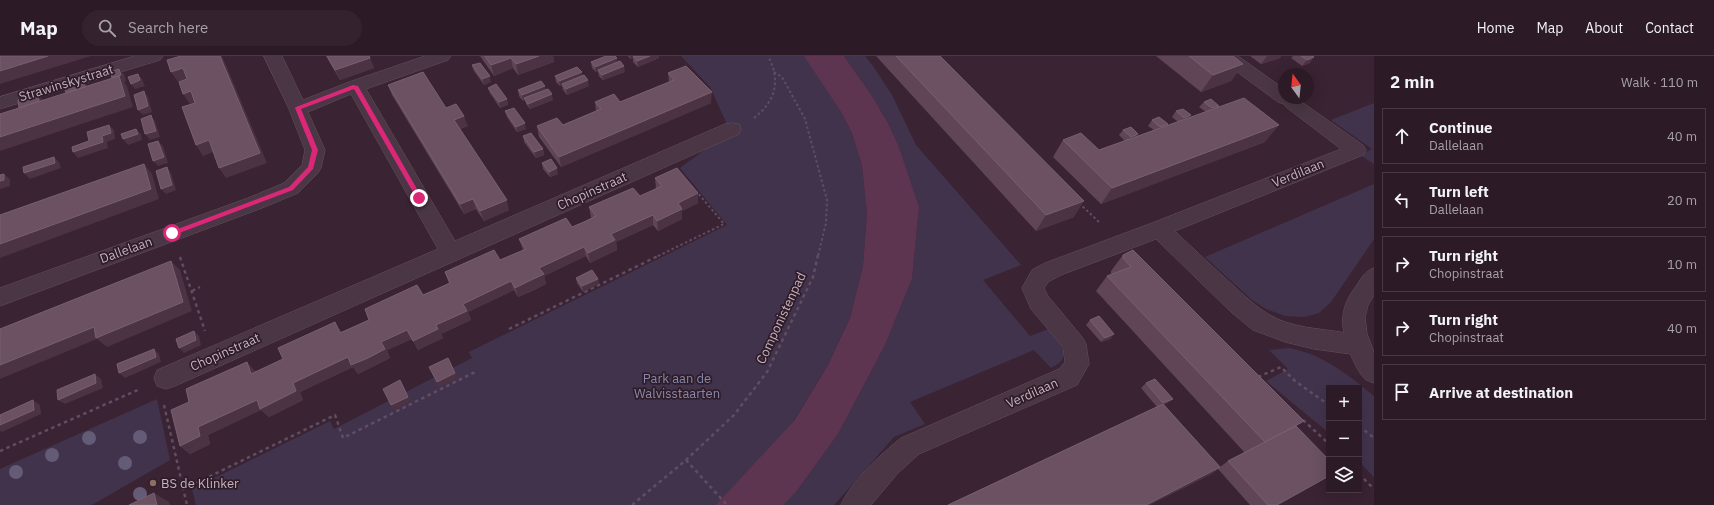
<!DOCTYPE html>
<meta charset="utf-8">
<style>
:root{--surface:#2c1a26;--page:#34232e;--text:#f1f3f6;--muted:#a6a1a7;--line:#483843}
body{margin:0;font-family:"IBM Plex Sans",sans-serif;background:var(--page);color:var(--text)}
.controls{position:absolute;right:12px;bottom:12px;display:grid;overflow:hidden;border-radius:0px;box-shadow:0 4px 16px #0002}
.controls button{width:36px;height:36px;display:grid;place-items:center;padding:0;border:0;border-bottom:1px solid var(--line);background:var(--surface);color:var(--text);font:20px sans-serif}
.compass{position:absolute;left:1278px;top:12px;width:36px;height:36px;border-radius:50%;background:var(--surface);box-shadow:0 4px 16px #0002;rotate:345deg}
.stop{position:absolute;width:12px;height:12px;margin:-9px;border:3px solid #db2777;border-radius:50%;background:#fff}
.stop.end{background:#db2777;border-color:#fff;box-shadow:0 1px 4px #0008}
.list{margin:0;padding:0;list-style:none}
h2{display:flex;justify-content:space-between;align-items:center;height:52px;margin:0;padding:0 16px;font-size:17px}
h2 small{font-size:13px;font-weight:400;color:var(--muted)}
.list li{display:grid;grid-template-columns:26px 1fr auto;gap:12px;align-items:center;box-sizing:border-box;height:56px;margin:0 8px 8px;padding:0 8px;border:1px solid var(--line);border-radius:0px}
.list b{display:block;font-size:15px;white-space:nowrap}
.list p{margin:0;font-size:13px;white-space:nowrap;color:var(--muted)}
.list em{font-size:13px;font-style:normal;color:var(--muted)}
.icon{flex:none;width:22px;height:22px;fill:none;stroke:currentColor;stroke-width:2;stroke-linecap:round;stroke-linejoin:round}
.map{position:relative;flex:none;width:1374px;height:449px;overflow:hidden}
header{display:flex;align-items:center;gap:24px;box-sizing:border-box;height:56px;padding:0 20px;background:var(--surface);border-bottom:1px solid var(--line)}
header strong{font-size:19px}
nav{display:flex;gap:22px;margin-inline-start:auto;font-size:14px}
.search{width:280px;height:36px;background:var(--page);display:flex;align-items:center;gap:10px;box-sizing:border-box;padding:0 14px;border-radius:22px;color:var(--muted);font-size:15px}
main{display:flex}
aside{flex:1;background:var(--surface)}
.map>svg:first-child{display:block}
.green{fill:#42334d}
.water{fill:#5e3551}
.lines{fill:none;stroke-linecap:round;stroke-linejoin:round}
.pedestrian-casing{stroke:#65515f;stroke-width:1}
.minor-casing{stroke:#65515f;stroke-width:1}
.tertiary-casing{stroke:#65515f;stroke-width:1}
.path-far1{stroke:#604d62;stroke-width:2;stroke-dasharray:2.5 2.5;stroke-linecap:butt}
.path{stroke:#604d62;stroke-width:2.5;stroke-dasharray:3.5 3.5;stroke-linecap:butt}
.pedestrian{fill:#4a3644;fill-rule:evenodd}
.minor{fill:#4a3644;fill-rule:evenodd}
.tertiary{fill:#4a3644;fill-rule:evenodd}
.tree{fill:#645b76}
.wall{fill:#604557}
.shaded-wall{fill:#4c3344}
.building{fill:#6b5162;stroke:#796071}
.route{fill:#db2777}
.education-dot{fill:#8d6e63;stroke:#2f1c29;stroke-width:1.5}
.labels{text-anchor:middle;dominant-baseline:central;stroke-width:3.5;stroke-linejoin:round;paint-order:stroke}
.street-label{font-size:13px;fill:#c6b1bf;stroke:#2f1c29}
.park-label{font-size:13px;fill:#8788ac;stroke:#2f1c29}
.poi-label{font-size:13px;fill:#c6b1bf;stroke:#2f1c29;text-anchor:start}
</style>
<header>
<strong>Map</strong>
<div class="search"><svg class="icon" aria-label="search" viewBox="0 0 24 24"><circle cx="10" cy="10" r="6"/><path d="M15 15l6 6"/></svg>Search here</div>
<nav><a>Home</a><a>Map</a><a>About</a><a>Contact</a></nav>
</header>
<main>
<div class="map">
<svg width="1374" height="449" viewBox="0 0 1374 449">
<rect width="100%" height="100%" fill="#3a2333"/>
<!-- green -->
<path class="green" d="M681,0H827L840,54L852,77L862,110L867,157L863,210L850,262L828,309L793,366L786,445L796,436L838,378L884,291L912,223L919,151L899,91L888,67L872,40L844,0H865L873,10L892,39L916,89L1021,209L983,224L1030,280L1049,273C1061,288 1074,301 1051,312L1034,294L910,346L925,368L894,381L834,449H196L192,433L330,365L334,373L472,302L469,296L727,169L680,112L730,75L710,31Z
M1374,47V108L1360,99L1372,93L1331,64Z
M1374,128V183L1331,246L1319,257L1305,261L1285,260L1266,253L1252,244L1205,201Z
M1289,292C1322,298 1349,319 1374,340V421L1359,406V332H1329V377L1266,325L1288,313L1269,294Z
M157,343L170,404L92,449H0V413Z"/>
<!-- water -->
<path class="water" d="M804,0H844L872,40L888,67L899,91L919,151L912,223L884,291L838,378L796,436L783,449H716L794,365L828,309L850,262L863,210L867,157L862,110L852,77L840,54Z"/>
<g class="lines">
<!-- pedestrian casing -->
<g class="pedestrian-casing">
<path id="pedestrian" d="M1218,0H1238L1284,33V42H1293L1290,46L1284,48L1278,46L1221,4Z"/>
</g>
<!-- minor casing -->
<g class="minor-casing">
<path id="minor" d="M135,0H163L160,4L0,53V41Z
M264,0H282L303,44L349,26L425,0H451L448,4L366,33L455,185L725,68L732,67L739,68L741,73L739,78L175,330L166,333L157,330L154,322L157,314L438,193L351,38L308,56L325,94L321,112L318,117L298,137L262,152L0,250V232L248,142L284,127L302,109L305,94L289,53Z
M1296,42L1363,89L1366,94L1363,99L1175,175C1191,191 1208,206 1224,221C1243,238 1261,258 1285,266C1312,275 1340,273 1366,282L1370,289L1366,296L1358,299L1314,293L1285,286L1253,274L1231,256L1156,183L1061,219L1048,226L1044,232L1048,240L1082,281L1086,288L1089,308L1077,329L919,398L898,417L871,449H841C851,425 881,398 901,382L1059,313L1065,306L1063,291L1031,253L1022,232L1032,214L1045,207L1152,167L1341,93L1286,51L1283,47L1286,43Z"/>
</g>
<!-- tertiary casing -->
<g class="tertiary-casing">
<path id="tertiary" d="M1374,212V239L1368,249L1365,261L1367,278L1374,296V327C1372,326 1367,325 1365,323C1354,313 1340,275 1343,260C1344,248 1350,238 1357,229C1362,221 1365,215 1374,212Z"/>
</g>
<!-- path-far1 -->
<path class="path-far1" d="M774,16L782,21L805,63L827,144L826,167L818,200
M754,62C776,45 781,24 768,0
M1079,147L1100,167
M658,200L724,168L697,136"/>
<!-- path -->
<path class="path" d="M180,201L205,275
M192,235L200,231
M509,273L660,199
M1258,321L1281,311L1295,325L1329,349
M164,349L187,449
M1303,364L1329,388
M1359,370L1374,382
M0,395L140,333
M686,404L727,449
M1359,418L1374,433
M184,433L335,359L343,382L477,315
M632,449L686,404L734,359L767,316L813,221L818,199"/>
<!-- pedestrian -->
<use href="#pedestrian" class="pedestrian"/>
<!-- minor -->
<use href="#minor" class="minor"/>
<!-- tertiary -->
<use href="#tertiary" class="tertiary"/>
</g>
<!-- trees -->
<g class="tree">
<circle cx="140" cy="381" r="7"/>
<circle cx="89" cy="382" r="7"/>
<circle cx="52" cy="399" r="7"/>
<circle cx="125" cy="407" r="7"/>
<circle cx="16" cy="416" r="7"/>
<circle cx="140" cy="438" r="7"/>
</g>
<!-- wall -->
<path class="wall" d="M326,0H369L374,12L340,24Z
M480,0H553L554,6L518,19L513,12L494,20Z
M628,0H659V2L638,11L633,6V2L630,3Z
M876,0H940L1074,161L1036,175Z
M1156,0H1233L1243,8L1231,25L1201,36Z
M1250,0H1281L1280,2L1261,8Z
M1293,0H1313L1310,7L1302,10L1291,2Z
M617,2V6L625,16L603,24L599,20L598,16H596L592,12L591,6Z
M472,9L491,26L484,29L474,15Z
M668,17L711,47L561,111L539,81L537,70L563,69L596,55L595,46H620L669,26Z
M555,20H582L589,30L567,39L563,34L562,30H560L556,26Z
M388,29L446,52L468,70L460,73L509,154L484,165L476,153L464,158L392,39Z
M488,32L507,43L508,49L500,52L490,37Z
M518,34H546L553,44L530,53L526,48L525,44L523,45L519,40Z
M1204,46L1217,52L1265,86L1101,148L1053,101L1063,84L1099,94L1125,85L1119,79L1123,74L1138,78L1137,81L1154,74L1148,70L1152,64L1168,68L1166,70L1178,66L1172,61L1176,55L1190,62L1206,56L1199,51Z
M505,55L526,73L517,76L507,61Z
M523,80L543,93L544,99L536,102L524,86Z
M542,107L558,118L550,121L543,113Z
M655,122L698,147L682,155V163L658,175L653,169L616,186L617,194L590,207L586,200L544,220L546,228L532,235L518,241L514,234L468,256L471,264L441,278L443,282L418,294L412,283L387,294L390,302L358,318L353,311L300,336L303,344L269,361L261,354L208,379L210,388L190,398L180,390L189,346L255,315L256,316L341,275L342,276L449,227L445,216L500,204L523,194L519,183L572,171L592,162L591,161L589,151L640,140L657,133L656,132Z
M1123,199L1304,365L1296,370L1277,449H1250L1218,413L1210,419L1157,351L1141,332L1146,327L1173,343L1164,349L1220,411L1228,405L1245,397L1096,235L1107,220L1112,218H1111V215Z
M576,222L598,223L599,228L583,236L577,227Z
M1090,264L1114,278L1110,283L1101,286L1086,269Z"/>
<!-- shaded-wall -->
<path class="shaded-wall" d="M48,0H91L0,28V15Z
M220,0H222L267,107L226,122L219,112Z
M539,0H553L554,6L518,19L516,8Z
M630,0H638H633V2L630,3Z
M650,0H659V2L638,11L637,5Z
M1267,0H1281L1280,2L1261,8Z
M1314,1L1310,7L1302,10L1307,4Z
M370,2L374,12L340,24L335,14Z
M511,2L513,12L494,20L491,9Z
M617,2V8L598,14V16H596L595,11Z
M1243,8L1231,25L1201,36L1213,19Z
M624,10L625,16L603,24L602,19Z
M183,12L190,22L178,26L171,16Z
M119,13L124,18L126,25L124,26L127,30L133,51L0,95V81L116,28Z
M582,16V22L562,28V30H560L559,25Z
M138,18L142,23L145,30L135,33L131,28Z
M490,20L491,26L484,29L482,23Z
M83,24L88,30L71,43Z
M588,24L589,30L567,39L566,33Z
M545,30L546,36L524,42L525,44L523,45L522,39Z
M144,35L148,41L152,56L143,59L138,54Z
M191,35L198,45L190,48L183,38Z
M712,36L711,47L561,111L559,101Z
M38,38L43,44L24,58Z
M552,38L553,44L530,53L528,48Z
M507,43L508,49L500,52L499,46Z
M1219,50L1215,55L1208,58L1212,52Z
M151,59L155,65L160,81L150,84L145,78Z
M1191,59L1187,65L1180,68L1184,62Z
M464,60L468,70L457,74L454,64Z
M525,67L526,73L517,76L516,71Z
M1168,68L1164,74L1156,76L1160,71Z
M109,69L114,74L115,83L107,86L108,92L78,102L73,96L102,80Z
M1279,69L1265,86L1101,148L1112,132Z
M136,73L141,78L142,84L128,89L123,83Z
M1138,78L1135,84L1127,86L1131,81Z
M209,84L216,95L203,100L196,89Z
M158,85L163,90L168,107L158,110L153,105Z
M543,93L544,99L536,102L534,96Z
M54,101L59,106L61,112L30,123L24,117Z
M144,108L152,118L159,143L0,202V188Z
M167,111L171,117L176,134L166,138L161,133Z
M557,112L558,118L550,121L549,116Z
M4,118L10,123V130L0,133V125Z
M698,137V147L682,155V163L658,175L657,165L678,147Z
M473,143L476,153L464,158L460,148Z
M507,144L509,154L484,165L480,155Z
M1084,145L1074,161L1036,175L1046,159Z
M653,159V169L616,186L617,194L590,207L588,197L611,178Z
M584,191L586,200L544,220L546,228L518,241L515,232L539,212Z
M171,205L180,214L192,255L107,291L97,283L0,323V309Z
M598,223L599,228L583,236L582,230Z
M511,225L514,234L468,256L471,264L441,278L443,282L418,294L413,285L436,269L463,248Z
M335,266L341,275L346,286L340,277Z
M407,274L412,283L387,294L390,302L358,318L353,311L300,336L303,344L269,361L261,354L208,379L210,388L190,398L180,390L198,371Z
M194,275L199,280L201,289L184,297L179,292Z
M1114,278L1110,283L1101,286L1105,282Z
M154,293L159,298L161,306L125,322L119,317Z
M247,306L255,315L259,327L251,318Z
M455,317L458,322L439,331L437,326Z
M95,318L101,323L103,332L65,348L58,344Z
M400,324L403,329L411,345L394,354L391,349Z
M1173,343L1167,347L1158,352L1163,347Z
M33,344L40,349L41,358L2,376L0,375V369Z
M1304,365L1284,378L1246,398L1265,386Z
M1220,411L1210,419L1150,449H1146Z
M154,437L169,446L170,449H157Z"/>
<!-- building -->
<path class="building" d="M0,0H48L0,15Z
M181,0H220L260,97L219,112L209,84L196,89L182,51L195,47L191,35L183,38L179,26L187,23L183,12L171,16L167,4Z
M327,0H369L370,2L335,14Z
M485,0H539L516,8L511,2L491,9Z
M606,0H615L617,2L595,11L591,6Z
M633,0H650L637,5Z
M896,0H940L1084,145L1046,159Z
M1189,0H1233L1243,8L1213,19Z
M1301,0H1313L1314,1L1307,4Z
M620,5L624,10L602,19L598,14Z
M480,7L490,20L482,23L472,9Z
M686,10L712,36L559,101L537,70L557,62L563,69L601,53L595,46L614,38L620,46L674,24L668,17Z
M577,11L582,16L559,25L555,20Z
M119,13L121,19L112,22L110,16Z
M423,16L446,52L456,48L464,60L454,64L507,144L480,155L473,143L460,148L388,29Z
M138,18L140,24L131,28L128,21Z
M584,19L588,24L566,33L562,28Z
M119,20L125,40L0,81V58Z
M83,24L85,31L66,37L64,30Z
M541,25L545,30L522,39L518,34Z
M496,28L507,43L499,46L488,32Z
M548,33L552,38L528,48L524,42Z
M144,35L148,50L138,54L134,39Z
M38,38L39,45L19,52L18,44Z
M1244,42L1279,69L1112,132L1063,84L1081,77L1099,94Z
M1211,43L1219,50L1212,52L1204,46Z
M514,52L525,67L516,71L505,55Z
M1183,53L1191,59L1184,62L1176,55Z
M151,59L156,75L145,78L141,63Z
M1159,61L1168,68L1160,71L1152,64Z
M109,69L111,77L102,80L103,86L73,96L72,91L89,85L87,76Z
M1131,71L1138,78L1131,81L1123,74Z
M136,73L138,78L123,83L121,78Z
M531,77L543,93L534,96L523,80Z
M158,85L164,101L153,105L148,88Z
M54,101L55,107L24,117L23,111Z
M551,103L557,112L549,116L542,107Z
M144,108L151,133L0,188V159Z
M167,111L172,129L161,133L156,115Z
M677,112L698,137L678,147L682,153L657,165L653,159L611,178L615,184L588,197L584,191L539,212L544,218L529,225L515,232L511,225L463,248L467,255L436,269L438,273L413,285L407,274L381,286L385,293L368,302L351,309L348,301L293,327L296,335L260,353L257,344L198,371L200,380L180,390L171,354L189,346L186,333L247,306L251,318L283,303L278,292L335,266L340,277L369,264L365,253L417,229L423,239L437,233L450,227L445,216L494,194L500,204L526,193L519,183L566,162L572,171L584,166L596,160L589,151L633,132L640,140L662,130L655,122Z
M4,118V124L0,125V119Z
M1133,194L1304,365L1265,386L1107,220L1131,211L1123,202V199Z
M171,205L183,246L96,282L94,271L0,309V273Z
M592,214L598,223L582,230L576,222Z
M1099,260L1114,278L1105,282L1090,264Z
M194,275L196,284L179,292L176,283Z
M154,293L156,301L119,317L117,308Z
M448,302L455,317L437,326L429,311Z
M95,318L96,327L58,344L57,334Z
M1155,323L1173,343L1163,347L1146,327Z
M400,324L408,341L391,349L383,333Z
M33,344L34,354L0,369V359Z
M1163,348L1220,411L1146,449H948Z
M1296,370L1329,404V420L1277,449H1268L1228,405Z
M154,437L157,449H129Z"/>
<!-- route -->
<path class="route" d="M353,29L358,30L421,140V143H417L354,33L301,53L318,94L313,113L293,134L174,179H170V176L289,131L308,111L312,94L295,52L296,51Z"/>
<!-- markers -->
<circle class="education-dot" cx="153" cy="427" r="4"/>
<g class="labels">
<!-- street labels -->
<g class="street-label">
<text transform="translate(66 27) rotate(-17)">Strawinskystraat</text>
<text transform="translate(1298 117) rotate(-22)">Verdilaan</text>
<text transform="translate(592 135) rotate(-24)">Chopinstraat</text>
<text transform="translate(126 194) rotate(-20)">Dallelaan</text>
<text transform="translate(781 262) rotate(-65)">Componistenpad</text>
<text transform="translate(225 296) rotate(-24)">Chopinstraat</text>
<text transform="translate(1032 337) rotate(-24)">Verdilaan</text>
</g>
<!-- park labels -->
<g class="park-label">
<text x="677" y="322">Park aan de<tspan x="677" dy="15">Walvisstaarten</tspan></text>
</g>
<!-- poi labels -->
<g class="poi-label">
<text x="161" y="427">BS de Klinker</text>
</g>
</g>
</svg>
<div class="controls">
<button>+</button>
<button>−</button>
<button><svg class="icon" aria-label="layers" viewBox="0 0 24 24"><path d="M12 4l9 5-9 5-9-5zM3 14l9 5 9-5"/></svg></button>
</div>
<svg class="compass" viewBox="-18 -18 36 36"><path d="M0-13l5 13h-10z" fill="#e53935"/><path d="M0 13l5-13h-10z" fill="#a6a1a7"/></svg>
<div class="stop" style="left:172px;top:177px"></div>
<div class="stop end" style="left:419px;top:142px"></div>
</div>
<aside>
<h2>2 min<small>Walk · 110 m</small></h2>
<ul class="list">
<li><svg class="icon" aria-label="ahead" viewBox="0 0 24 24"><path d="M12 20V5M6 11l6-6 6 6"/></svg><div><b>Continue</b><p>Dallelaan</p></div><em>40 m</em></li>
<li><svg class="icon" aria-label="left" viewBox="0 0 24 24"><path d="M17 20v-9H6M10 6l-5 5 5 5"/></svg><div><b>Turn left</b><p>Dallelaan</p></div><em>20 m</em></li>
<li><svg class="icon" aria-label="right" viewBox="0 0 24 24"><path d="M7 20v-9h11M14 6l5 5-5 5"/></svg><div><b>Turn right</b><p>Chopinstraat</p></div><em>10 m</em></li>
<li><svg class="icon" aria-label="right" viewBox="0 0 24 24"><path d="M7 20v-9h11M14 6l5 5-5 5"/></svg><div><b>Turn right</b><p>Chopinstraat</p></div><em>40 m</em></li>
<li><svg class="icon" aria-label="arrive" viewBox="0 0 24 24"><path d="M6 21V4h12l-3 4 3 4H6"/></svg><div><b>Arrive at destination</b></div></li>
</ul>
</aside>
</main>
